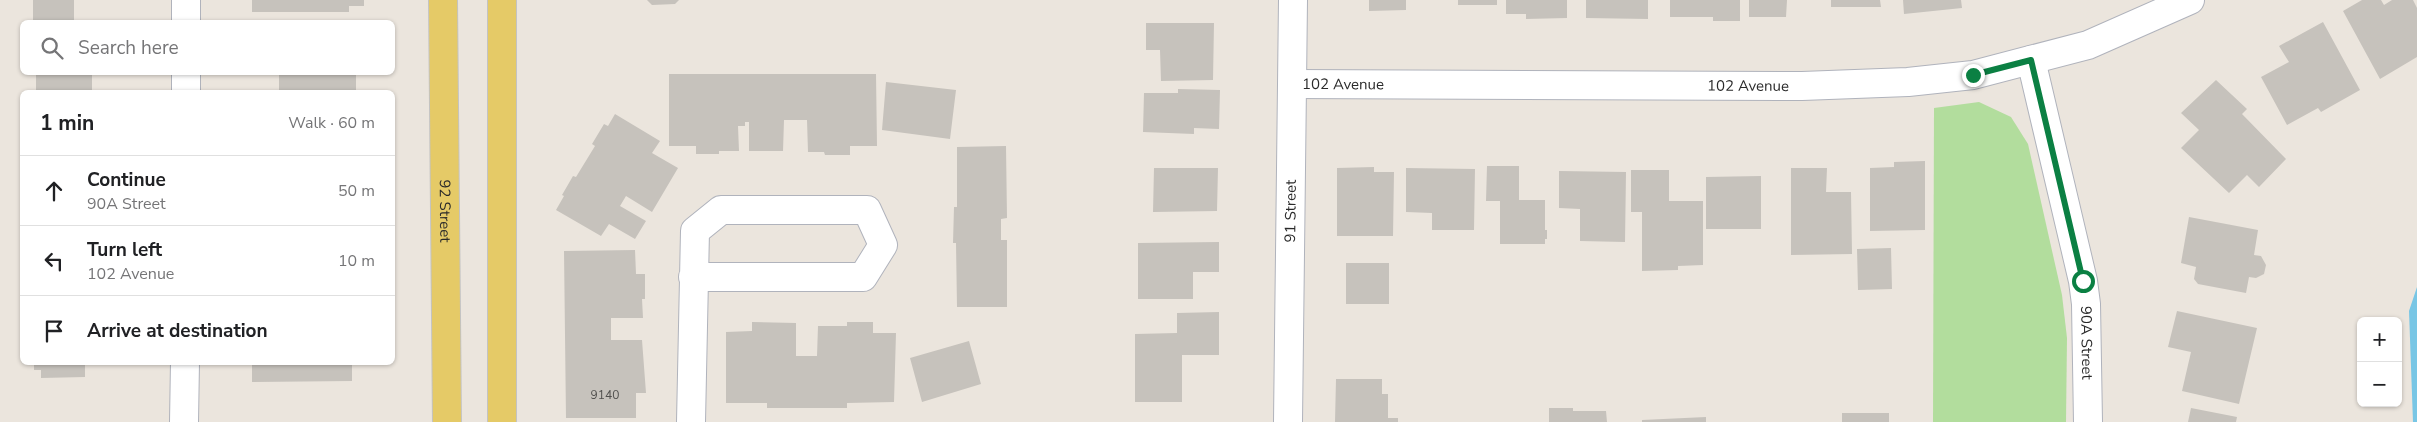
<!DOCTYPE html>
<meta charset="utf-8">
<style>
:root{--surface:#fff;--page:#f2f2f2;--text:#202124;--muted:#757577;--line:#e0e0e0}
body{margin:0;font-family:"Nunito Sans",sans-serif;background:var(--page);color:var(--text)}
.controls{position:absolute;right:15px;bottom:15px;display:grid;overflow:hidden;border-radius:8px;box-shadow:0 1px 4px #0004}
.controls button{width:45px;height:45px;display:grid;place-items:center;padding:0;border:0;border-bottom:1px solid var(--line);background:var(--surface);color:var(--text);font:25px sans-serif}
.stop{position:absolute;width:15px;height:15px;margin:-11px;border:4px solid #0b8043;border-radius:50%;background:#fff}
.stop.end{background:#0b8043;border-color:#fff;box-shadow:0 1px 5px #0008}
.list{margin:0;padding:0;list-style:none}
h2{display:flex;justify-content:space-between;align-items:center;height:65px;margin:0;padding:0 20px;font-size:21px}
h2 small{font-size:16px;font-weight:400;color:var(--muted)}
.list li{display:grid;grid-template-columns:32px 1fr auto;gap:15px;align-items:center;box-sizing:border-box;height:70px;padding:0 20px;border-top:1px solid var(--line)}
.list b{display:block;font-size:19px;white-space:nowrap}
.list p{margin:0;font-size:16px;white-space:nowrap;color:var(--muted)}
.list em{font-size:16px;font-style:normal;color:var(--muted)}
.icon{flex:none;width:28px;height:28px;fill:none;stroke:currentColor;stroke-width:2;stroke-linecap:round;stroke-linejoin:round}
.map{position:relative;flex:none;width:2417px;height:422px;overflow:hidden}
.search{position:absolute;background:var(--surface);box-shadow:0 1px 4px #0004;left:20px;top:20px;width:375px;height:55px;display:flex;align-items:center;gap:12px;box-sizing:border-box;padding:0 18px;border-radius:8px;color:var(--muted);font-size:19px}
.panel{position:absolute;background:var(--surface);box-shadow:0 1px 4px #0004;left:20px;top:90px;width:375px;height:275px;border-radius:8px}
.map>svg:first-child{display:block}
.green{fill:#b2dd9d}
.water{fill:#78c6e5}
.building{fill:#c6c2bc}
.lines{fill:none;stroke-linecap:round;stroke-linejoin:round}
.minor-casing{stroke:#b0b3bc;stroke-width:30}
.major-casing{stroke:#c3c3c3;stroke-width:30}
.minor{stroke:#fff;stroke-width:28}
.major{stroke:#e5ca67;stroke-width:28}
.route{stroke:#0b8043;stroke-width:6}
.labels{text-anchor:middle;dominant-baseline:central;stroke-width:4;stroke-linejoin:round;paint-order:stroke}
.number-label{font-size:12px;fill:#51504e}
.street-label{font-size:15px;fill:#2a2a2a;stroke:#fff}
</style>
<div class="map">
<svg width="2417" height="422" viewBox="0 0 2417 422">
<rect width="100%" height="100%" fill="#ebe5dd"/>
<!-- green -->
<path class="green" d="M1979,102L2011,117L2028,144L2062,295L2067,338L2066,422H1933L1934,108Z"/>
<!-- water -->
<path class="water" d="M2417,287V422H2413L2409,311Z"/>
<!-- building -->
<path class="building" d="M33,0H74V22H33Z
M252,0H364V6H349V12H252Z
M647,0H679L675,4L652,5Z
M1369,0H1406V10L1369,11Z
M1458,0H1497V5H1458Z
M1506,0H1567V18L1526,19V14H1506Z
M1586,0H1648V19L1586,18Z
M1670,0H1740V21H1713V17H1670Z
M1749,0H1787L1786,17H1749Z
M1831,0H1880L1881,7H1831Z
M1903,0H1961L1962,8L1904,14Z
M2362,0H2381L2384,5L2392,0H2413L2417,8V57L2380,79L2343,11Z
M2323,22L2360,90L2321,112L2318,108L2287,125L2261,77L2289,62L2279,46Z
M1146,23H1214L1213,80L1161,81L1160,50H1146Z
M36,72H92V92H36Z
M279,72H356V92H279Z
M669,74H876L877,146H850V155H825L824,152H808L807,120H784L783,151H749V122H745V126H738L739,151H719V154H696V146H669Z
M2216,80L2247,109L2242,114L2286,159L2259,187L2247,175L2229,193L2181,148L2199,130L2181,113Z
M886,82L956,90L950,139L882,130Z
M1178,89L1220,90L1219,129L1194,128V134L1143,132L1144,93H1178Z
M615,114L660,141L652,153L678,168L652,212L626,196L620,206L646,221L635,239L609,224L601,236L556,210L564,196L562,195L573,176L576,177L595,146L592,144L604,124L608,126Z
M1006,146L1007,218L1001,219V240H1007V307H957L956,243H953L954,207H957V147Z
M1925,161V230L1870,231V168L1894,167V162Z
M1487,166H1519V200H1545V230H1547V239H1545V244H1500V201H1486Z
M1374,167V172H1394L1393,236H1337V168Z
M1154,168H1218L1217,211L1153,212Z
M1406,168L1475,169L1474,230H1432V213L1406,212Z
M1791,168H1827L1826,192H1851L1852,254L1791,255Z
M1631,170H1669V201H1703V265L1678,266V270L1642,271V212H1631Z
M1559,171L1626,172L1625,242L1580,241V209L1559,208Z
M1761,176V229H1706V177Z
M2189,217L2258,230L2254,255L2261,256L2266,265L2264,274L2256,278L2249,277L2246,293L2198,284L2194,279L2196,267L2181,263Z
M1219,242V272H1193V299H1138V243Z
M1891,248L1892,289L1858,290L1857,249Z
M635,250L636,274H645V299H642L643,318H611V340H642L646,393H636V418H566L564,251Z
M1346,263H1389V304H1346Z
M2177,311L2257,328L2239,404L2182,391L2191,352L2168,347Z
M1219,312V355H1182V402H1135V334L1177,333V313Z
M752,322L796,323V356H817L818,326H847V322H873V333H896L894,402L847,403V408H767V403H726V332L752,331Z
M969,341L981,384L922,402L910,358Z
M34,362H94V365H85V377L41,378V370H34Z
M252,362H352V381L252,382Z
M1336,379H1382V394H1388V418H1398V422H1335Z
M1549,408H1573V411H1606L1607,422H1549Z
M2191,408L2237,417L2236,422H2188Z
M1842,413H1889V422H1842Z
M1706,417V422H1642V420Z"/>
<g class="lines">
<!-- minor casing -->
<g class="minor-casing">
<g id="minor">
<path d="M186,22V0"/>
<path id="s1" d="M2031,60L2083,281L2086,304L2088,422"/>
<path id="s2" d="M1293,84L1802,86L1908,82L1973,75L2088,45L2190,0"/>
<path d="M186,92V72"/>
<path d="M184,422L185,362"/>
<path d="M691,422L695,231L721,210H867L883,245L863,277H693"/>
<path id="s3" d="M1288,422L1293,0"/>
</g>
</g>
<!-- major casing -->
<g class="major-casing">
<g id="major">
<path id="s4" d="M443,0L447,422"/>
<path d="M502,422V0"/>
</g>
</g>
<!-- minor -->
<use href="#minor" class="minor"/>
<!-- major -->
<use href="#major" class="major"/>
</g>
<g class="lines">
<!-- route -->
<path class="route" d="M1973,75L2031,60L2083,281"/>
</g>
<g class="labels">
<!-- number labels -->
<g class="number-label">
<text x="605" y="395">9140</text>
</g>
<!-- street labels -->
<g class="street-label">
<text stroke="none"><textPath href="#s2" startOffset="50">102 Avenue</textPath></text>
<text stroke="none"><textPath href="#s2" startOffset="455">102 Avenue</textPath></text>
<text stroke="none"><textPath href="#s4" startOffset="211">92 Street</textPath></text>
<text stroke="none"><textPath href="#s3" startOffset="211">91 Street</textPath></text>
<text stroke="none"><textPath href="#s1" startOffset="289">90A Street</textPath></text>
</g>
</g>
</svg>
<div class="controls">
<button>+</button>
<button>−</button>
</div>
<div class="stop" style="left:2083px;top:281px"></div>
<div class="stop end" style="left:1973px;top:75px"></div>
<div class="search"><svg class="icon" aria-label="search" viewBox="0 0 24 24"><circle cx="10" cy="10" r="6"/><path d="M15 15l6 6"/></svg>Search here</div>
<section class="panel">
<h2>1 min<small>Walk · 60 m</small></h2>
<ul class="list">
<li><svg class="icon" aria-label="ahead" viewBox="0 0 24 24"><path d="M12 20V5M6 11l6-6 6 6"/></svg><div><b>Continue</b><p>90A Street</p></div><em>50 m</em></li>
<li><svg class="icon" aria-label="left" viewBox="0 0 24 24"><path d="M17 20v-9H6M10 6l-5 5 5 5"/></svg><div><b>Turn left</b><p>102 Avenue</p></div><em>10 m</em></li>
<li><svg class="icon" aria-label="arrive" viewBox="0 0 24 24"><path d="M6 21V4h12l-3 4 3 4H6"/></svg><div><b>Arrive at destination</b></div></li>
</ul>
</section>
</div>
